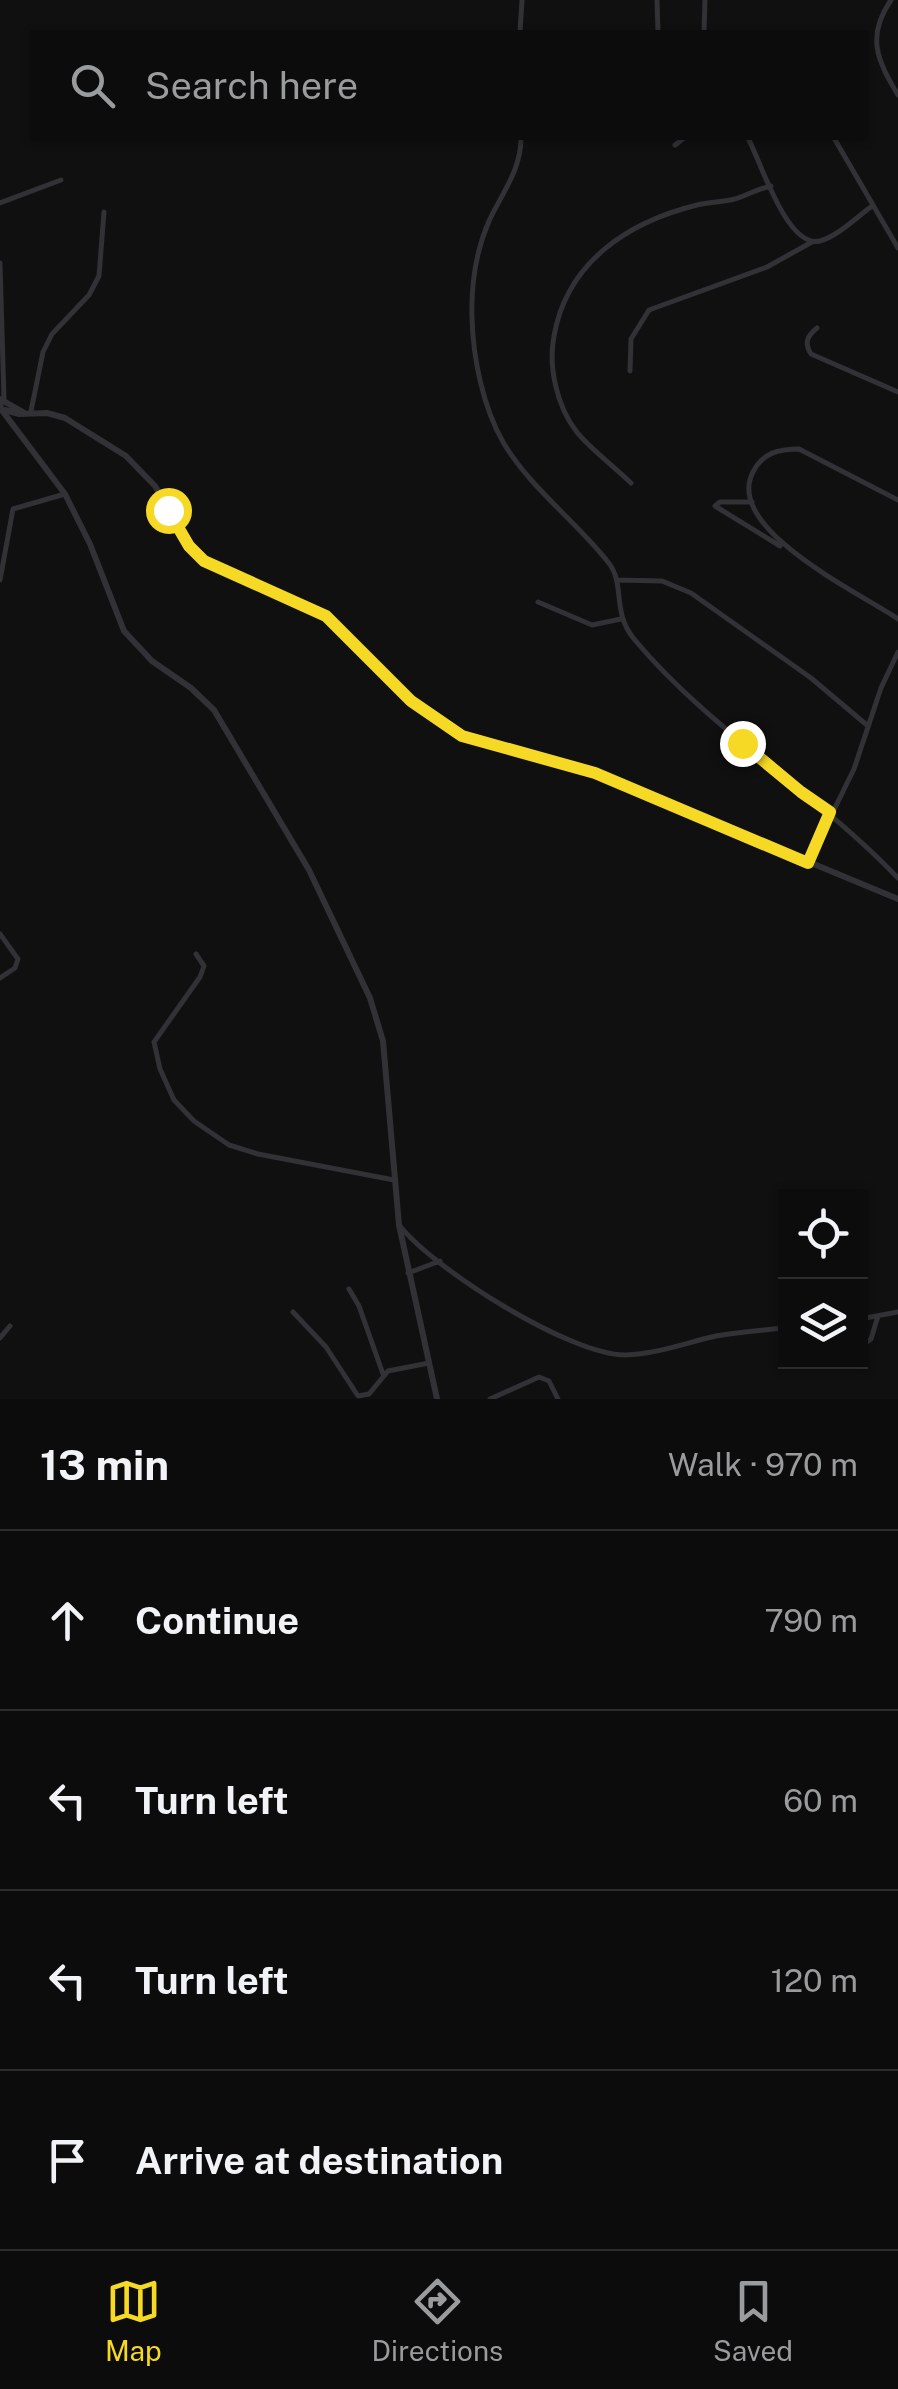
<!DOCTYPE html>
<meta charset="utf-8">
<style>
:root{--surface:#0c0c0d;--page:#1a1a1b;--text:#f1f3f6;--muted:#9a9b9d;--line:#2c2c2e;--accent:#f5d924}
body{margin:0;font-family:"Public Sans",sans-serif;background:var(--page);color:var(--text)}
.controls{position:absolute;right:30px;bottom:30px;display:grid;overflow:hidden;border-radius:0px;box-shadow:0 2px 8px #0004}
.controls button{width:90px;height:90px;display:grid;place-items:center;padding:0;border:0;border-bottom:2px solid var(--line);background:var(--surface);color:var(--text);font:50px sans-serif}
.stop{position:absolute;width:30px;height:30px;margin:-22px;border:8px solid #f5d924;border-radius:50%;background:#fff}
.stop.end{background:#f5d924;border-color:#fff;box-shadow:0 2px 10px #0008}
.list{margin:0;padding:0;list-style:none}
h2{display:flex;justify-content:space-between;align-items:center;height:130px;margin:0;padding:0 40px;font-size:42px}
h2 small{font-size:32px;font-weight:400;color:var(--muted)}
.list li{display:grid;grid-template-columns:65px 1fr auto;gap:30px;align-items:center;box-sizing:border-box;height:180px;padding:0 40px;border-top:2px solid var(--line)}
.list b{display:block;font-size:38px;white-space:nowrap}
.list em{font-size:32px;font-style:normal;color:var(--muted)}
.icon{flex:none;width:55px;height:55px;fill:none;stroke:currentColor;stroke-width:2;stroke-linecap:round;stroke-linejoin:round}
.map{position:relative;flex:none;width:898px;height:1399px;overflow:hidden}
.search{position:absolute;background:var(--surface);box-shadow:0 2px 8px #0004;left:30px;right:30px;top:30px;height:110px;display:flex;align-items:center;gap:25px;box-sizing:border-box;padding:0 35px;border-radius:0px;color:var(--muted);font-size:38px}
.sheet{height:850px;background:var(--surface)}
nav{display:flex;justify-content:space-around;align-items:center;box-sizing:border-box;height:140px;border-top:2px solid var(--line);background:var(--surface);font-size:28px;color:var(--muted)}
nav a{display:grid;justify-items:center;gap:5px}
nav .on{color:var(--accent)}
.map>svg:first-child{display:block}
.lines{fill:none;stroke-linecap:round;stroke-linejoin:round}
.minor{stroke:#313136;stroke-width:5}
.tertiary{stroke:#313136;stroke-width:6}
.route{stroke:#f5d924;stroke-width:12}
</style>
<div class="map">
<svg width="898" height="1399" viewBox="0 0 898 1399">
<rect width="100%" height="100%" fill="#101011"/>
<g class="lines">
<!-- minor -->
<path class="minor" d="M657,0L658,32
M891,0C866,36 877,60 898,95
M520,32L522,0
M704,32L705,0
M521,138C521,170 502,193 489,221C476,251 471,285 472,318C473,358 483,407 503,442C530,488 576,521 608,562C626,584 611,611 634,639C711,731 816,792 898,878
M748,138C761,162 787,249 820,241C838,236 857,217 872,206
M834,138L898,248
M675,145L684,138
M0,203L61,180
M0,263L4,400
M817,328C807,336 804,343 811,354L898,392
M630,371L631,339L649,310L767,267L812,242
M31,411L43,352L52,334L89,295L99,276L104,212
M631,483C615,467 589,448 576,431C557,406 548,367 554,336C567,262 628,222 697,205C709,202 723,202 735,199C747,195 758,189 771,186
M898,500L799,449C779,449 762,453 753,472C723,529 862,594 898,619
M752,502H720L715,506L780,546
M0,580L13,509L65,494
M617,580L662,581L691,593L811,678L868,726
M538,602L592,625L621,619
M808,863L854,769L881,688L898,652
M0,934L18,959L15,968L0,978
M196,954L204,966L200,977L154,1042L160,1069L174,1100L194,1121L229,1145L258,1154L394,1180
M400,1226C435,1270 570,1355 625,1355C657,1354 685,1343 716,1336C739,1332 762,1330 786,1328
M408,1273L440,1261
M349,1289L359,1306L383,1374
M293,1312L326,1347L358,1396L369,1394L388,1371L429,1363
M860,1319L898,1312
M0,1338L10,1326
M860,1347L871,1339L878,1316
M490,1399L539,1377L549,1381L558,1399"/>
<!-- tertiary -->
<path class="tertiary" d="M0,399L23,412
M0,401L1,409L65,494L90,544L124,631L152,661L191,688L214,710L309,870L370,998L383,1041L399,1225L437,1399
M5,410L19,414L47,413L65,418L126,456L155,486L196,554L228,574L326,616L411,701L448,729L476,741L595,773L898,899"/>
</g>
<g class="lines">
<!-- route -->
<path class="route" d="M168,510L189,546L204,561L326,616L411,701L462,736L595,773L808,863L830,812L801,792L742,743"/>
</g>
</svg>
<div class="controls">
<button><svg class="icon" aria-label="locate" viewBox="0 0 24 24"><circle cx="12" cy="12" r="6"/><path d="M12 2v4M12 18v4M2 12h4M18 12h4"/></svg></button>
<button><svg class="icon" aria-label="layers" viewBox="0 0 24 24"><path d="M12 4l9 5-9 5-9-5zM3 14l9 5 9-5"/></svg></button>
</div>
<div class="stop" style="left:168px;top:510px"></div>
<div class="stop end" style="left:742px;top:743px"></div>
<div class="search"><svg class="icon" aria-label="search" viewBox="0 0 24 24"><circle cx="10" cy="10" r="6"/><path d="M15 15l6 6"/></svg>Search here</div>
</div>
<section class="sheet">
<h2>13 min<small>Walk · 970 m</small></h2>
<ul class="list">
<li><svg class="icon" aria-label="ahead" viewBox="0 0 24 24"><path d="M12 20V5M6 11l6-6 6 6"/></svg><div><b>Continue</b></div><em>790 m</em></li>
<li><svg class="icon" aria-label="left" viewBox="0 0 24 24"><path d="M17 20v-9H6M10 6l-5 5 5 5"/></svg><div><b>Turn left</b></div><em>60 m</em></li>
<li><svg class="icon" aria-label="left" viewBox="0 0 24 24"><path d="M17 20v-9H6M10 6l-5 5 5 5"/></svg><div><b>Turn left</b></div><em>120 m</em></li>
<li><svg class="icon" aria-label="arrive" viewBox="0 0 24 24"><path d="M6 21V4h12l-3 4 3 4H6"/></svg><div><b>Arrive at destination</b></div></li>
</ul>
</section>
<nav>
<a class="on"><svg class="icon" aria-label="map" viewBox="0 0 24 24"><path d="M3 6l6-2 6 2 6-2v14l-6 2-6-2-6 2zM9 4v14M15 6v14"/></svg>Map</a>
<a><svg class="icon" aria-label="directions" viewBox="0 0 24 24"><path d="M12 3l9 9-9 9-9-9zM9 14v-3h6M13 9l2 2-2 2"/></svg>Directions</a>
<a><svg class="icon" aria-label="saved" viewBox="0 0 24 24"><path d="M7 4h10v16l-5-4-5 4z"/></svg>Saved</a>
</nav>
